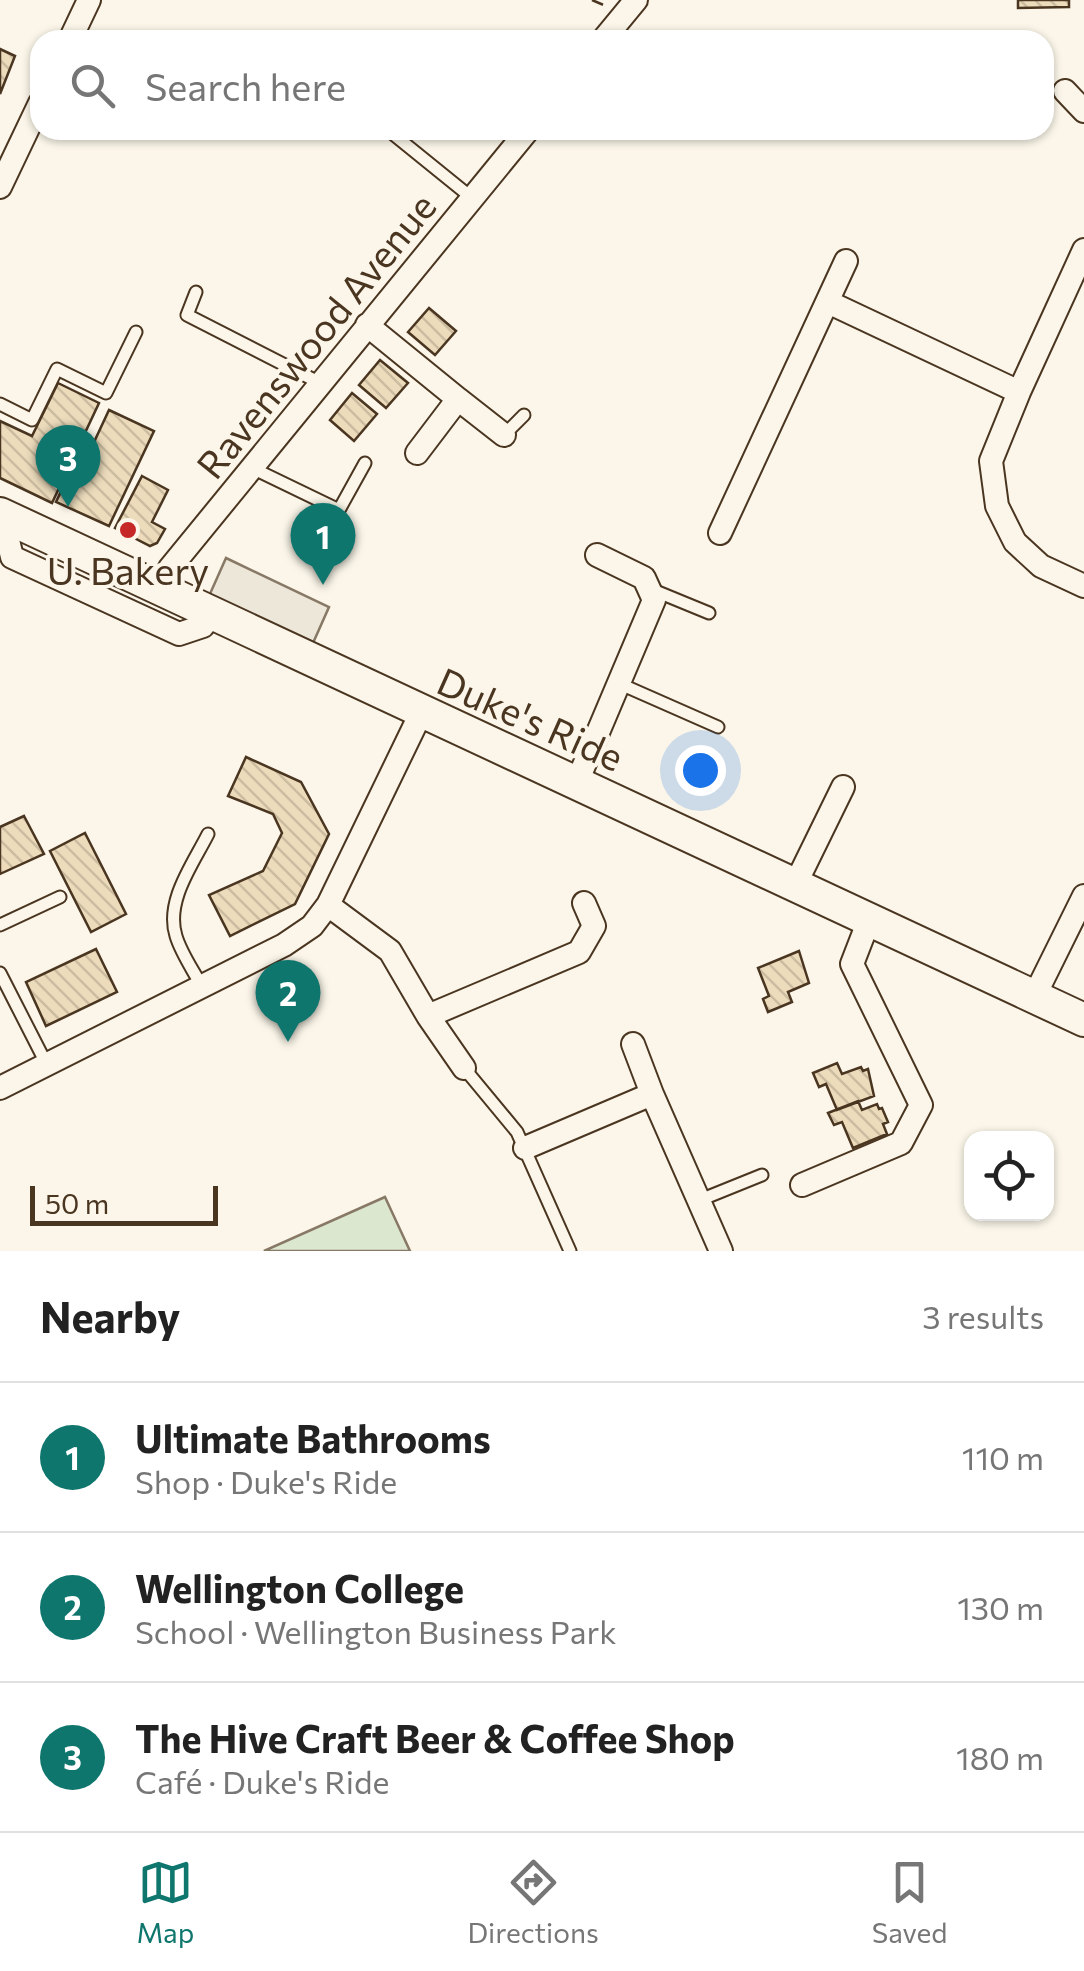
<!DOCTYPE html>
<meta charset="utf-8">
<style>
:root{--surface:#fff;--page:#f6f6f6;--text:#222;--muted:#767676;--line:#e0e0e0;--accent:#0f766e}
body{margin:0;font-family:Commissioner,sans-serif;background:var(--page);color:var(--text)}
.controls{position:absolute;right:30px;bottom:30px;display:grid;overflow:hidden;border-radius:20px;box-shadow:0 2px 8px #0004}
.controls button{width:90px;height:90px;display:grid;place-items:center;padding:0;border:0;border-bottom:2px solid var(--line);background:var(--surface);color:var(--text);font:50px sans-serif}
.scale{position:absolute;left:30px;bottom:25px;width:188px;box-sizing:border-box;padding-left:10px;border:5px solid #4a3520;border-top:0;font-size:28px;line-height:35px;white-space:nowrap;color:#4a3520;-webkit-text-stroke:8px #fbf6e9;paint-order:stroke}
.you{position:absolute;left:700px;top:770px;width:35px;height:35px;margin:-25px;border:8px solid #fff;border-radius:50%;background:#1a73e8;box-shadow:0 0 0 15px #1a73e833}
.badge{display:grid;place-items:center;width:65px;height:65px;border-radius:50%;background:var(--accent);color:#fff;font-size:32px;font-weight:700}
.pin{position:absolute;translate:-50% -82px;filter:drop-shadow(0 2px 5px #0008)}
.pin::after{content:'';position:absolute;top:52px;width:35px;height:30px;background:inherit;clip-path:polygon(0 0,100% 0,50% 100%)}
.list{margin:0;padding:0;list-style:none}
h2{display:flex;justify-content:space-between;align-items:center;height:130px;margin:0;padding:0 40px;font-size:42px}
h2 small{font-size:32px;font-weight:400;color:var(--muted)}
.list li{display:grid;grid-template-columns:65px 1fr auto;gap:30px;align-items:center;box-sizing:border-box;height:150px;padding:0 40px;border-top:2px solid var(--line)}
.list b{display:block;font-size:38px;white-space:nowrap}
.list p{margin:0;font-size:32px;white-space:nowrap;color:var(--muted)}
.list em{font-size:32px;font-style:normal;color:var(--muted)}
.icon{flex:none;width:55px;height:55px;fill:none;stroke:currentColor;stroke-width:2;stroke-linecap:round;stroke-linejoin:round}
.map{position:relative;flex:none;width:1084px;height:1251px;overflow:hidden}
.search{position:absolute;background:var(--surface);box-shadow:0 2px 8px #0004;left:30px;right:30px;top:30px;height:110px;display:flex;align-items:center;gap:25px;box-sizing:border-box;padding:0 35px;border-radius:30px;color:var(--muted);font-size:38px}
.sheet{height:580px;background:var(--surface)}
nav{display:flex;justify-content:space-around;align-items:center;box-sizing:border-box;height:140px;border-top:2px solid var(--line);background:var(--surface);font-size:28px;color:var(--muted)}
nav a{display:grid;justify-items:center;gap:5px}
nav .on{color:var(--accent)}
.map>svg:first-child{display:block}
.green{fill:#dce7d0;stroke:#887966;stroke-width:2.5}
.parking{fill:#ede7d9;stroke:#887966;stroke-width:2.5}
.building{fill:url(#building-back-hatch);stroke:#4a3520;stroke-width:2.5}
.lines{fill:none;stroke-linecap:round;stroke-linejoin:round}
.service-casing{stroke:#4a3520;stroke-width:15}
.minor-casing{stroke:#4a3520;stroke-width:26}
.secondary-casing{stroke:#4a3520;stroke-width:36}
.service{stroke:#fbf6e9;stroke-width:11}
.minor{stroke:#fbf6e9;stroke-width:22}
.secondary{stroke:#fbf6e9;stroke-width:32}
.fence{stroke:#4a3520;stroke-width:2.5;stroke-dasharray:12 5;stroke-linecap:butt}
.poi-dot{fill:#c62828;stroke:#fbf6e9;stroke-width:4}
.labels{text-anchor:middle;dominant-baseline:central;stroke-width:8;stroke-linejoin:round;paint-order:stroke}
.street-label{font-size:38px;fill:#4a3520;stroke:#fbf6e9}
.poi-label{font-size:38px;fill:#4a3520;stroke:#fbf6e9}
</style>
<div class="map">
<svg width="1084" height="1251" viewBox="0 0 1084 1251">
<defs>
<pattern id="building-back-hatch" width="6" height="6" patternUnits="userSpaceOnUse" patternTransform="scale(2.5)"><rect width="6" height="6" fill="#ecdcbc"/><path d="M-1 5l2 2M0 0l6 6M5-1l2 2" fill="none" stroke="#ccbda1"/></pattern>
</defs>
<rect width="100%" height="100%" fill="#fbf6e9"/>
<!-- green -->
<path class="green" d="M385,1197L410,1251H264Z"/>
<!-- parking -->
<path class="parking" d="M226,558L329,607L313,643L209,596Z"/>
<!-- building -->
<path class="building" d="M1018,0H1069V7L1018,8Z
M0,49L15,56L0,94Z
M429,308L456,331L435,355L408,332Z
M380,360L408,383L386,408L359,385Z
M58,383L99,403L52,503L0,478V421L32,436Z
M352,393L377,414L354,441L330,420Z
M109,410L154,431L109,526L56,502L66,481L74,485Z
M142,476L168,490L152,522L165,529L157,543L150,546L115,528Z
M246,757L301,782L329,834L295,904L230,936L209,895L263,871L282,833L273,814L228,796Z
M24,816L44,854L0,874V827Z
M85,833L126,914L91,932L50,851Z
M96,949L117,992L46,1026L26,982Z
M799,951L809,983L788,992L792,1002L768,1012L763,999L769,996L758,968Z
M837,1063L842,1074L861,1067L863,1071L868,1069L874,1096L837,1110L826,1084L819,1087L813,1073Z
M858,1101L862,1110L877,1104L879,1109L882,1108L888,1122L883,1124L887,1134L853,1148L842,1122L834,1125L828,1113Z"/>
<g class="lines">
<!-- service casing -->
<g class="service-casing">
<path id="service" d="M388,130L472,198
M196,292L187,315L320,383
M0,404L32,420L57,369L106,393L136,332
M504,435L524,415
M252,468L339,510L365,463
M653,590L709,613
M618,683L718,727
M0,925L60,897
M0,973L47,1065
M201,985C193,970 181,953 176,936C165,901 193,864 208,834
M464,1068L517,1132L570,1251
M700,1200L762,1175"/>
</g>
<!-- minor casing -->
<g class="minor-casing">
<path id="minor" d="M70,40L89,0
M603,40L636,0
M1065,91L1084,111
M0,187L40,103
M1084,250L1019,392L991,461L997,506L1015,542L1041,566L1084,586
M828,302L1019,392
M367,325L458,399L417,453
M458,399L504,435
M2,515L12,557L179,634L203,626L211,611
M720,533L846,261
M159,587L170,568L528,130
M577,782L654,600L644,578L597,555
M795,885L843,787
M328,905L390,951L428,1016L464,1068
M1034,997L1084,896
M428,1016L579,952L594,926L584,903
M633,1044L652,1094
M0,1088L284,945L312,926L328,905L421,713
M525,1148L652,1094L721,1251
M802,1185L901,1143L921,1105L852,964L869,920"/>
</g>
<!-- secondary casing -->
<g class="secondary-casing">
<path id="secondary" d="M0,514C360,685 722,852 1084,1020"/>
</g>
<!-- service -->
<use href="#service" class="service"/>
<!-- minor -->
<use href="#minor" class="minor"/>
<!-- secondary -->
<use href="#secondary" class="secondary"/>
<!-- fence -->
<path class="fence" d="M592,0L606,6"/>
</g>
<!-- markers -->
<circle class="poi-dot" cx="128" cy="530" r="10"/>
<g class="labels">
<!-- street labels -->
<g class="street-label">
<text transform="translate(315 335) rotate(-51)">Ravenswood Avenue</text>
<text transform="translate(531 718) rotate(24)">Duke's Ride</text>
</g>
<!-- poi labels -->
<g class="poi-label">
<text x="128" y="569">U. Bakery</text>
</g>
</g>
</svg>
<div class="controls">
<button><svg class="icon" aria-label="locate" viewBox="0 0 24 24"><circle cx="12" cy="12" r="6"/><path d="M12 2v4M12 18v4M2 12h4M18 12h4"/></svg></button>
</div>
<div class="scale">50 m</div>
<div class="you"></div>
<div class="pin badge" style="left:323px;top:585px">1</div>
<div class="pin badge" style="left:288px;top:1042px">2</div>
<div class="pin badge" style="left:68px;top:507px">3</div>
<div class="search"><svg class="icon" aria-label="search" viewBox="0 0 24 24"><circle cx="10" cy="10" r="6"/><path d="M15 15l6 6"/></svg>Search here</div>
</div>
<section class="sheet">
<h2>Nearby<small>3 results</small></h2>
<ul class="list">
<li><span class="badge">1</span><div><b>Ultimate Bathrooms</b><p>Shop · Duke's Ride</p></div><em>110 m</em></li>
<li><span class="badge">2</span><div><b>Wellington College</b><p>School · Wellington Business Park</p></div><em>130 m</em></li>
<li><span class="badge">3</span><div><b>The Hive Craft Beer &amp; Coffee Shop</b><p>Café · Duke's Ride</p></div><em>180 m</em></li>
</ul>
</section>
<nav>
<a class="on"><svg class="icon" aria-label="map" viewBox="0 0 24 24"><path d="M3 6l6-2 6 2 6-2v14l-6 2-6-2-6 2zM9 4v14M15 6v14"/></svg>Map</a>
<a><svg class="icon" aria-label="directions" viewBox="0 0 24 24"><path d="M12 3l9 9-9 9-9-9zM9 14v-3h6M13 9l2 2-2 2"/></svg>Directions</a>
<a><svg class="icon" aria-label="saved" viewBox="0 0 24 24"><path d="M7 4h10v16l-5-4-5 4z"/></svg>Saved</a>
</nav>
